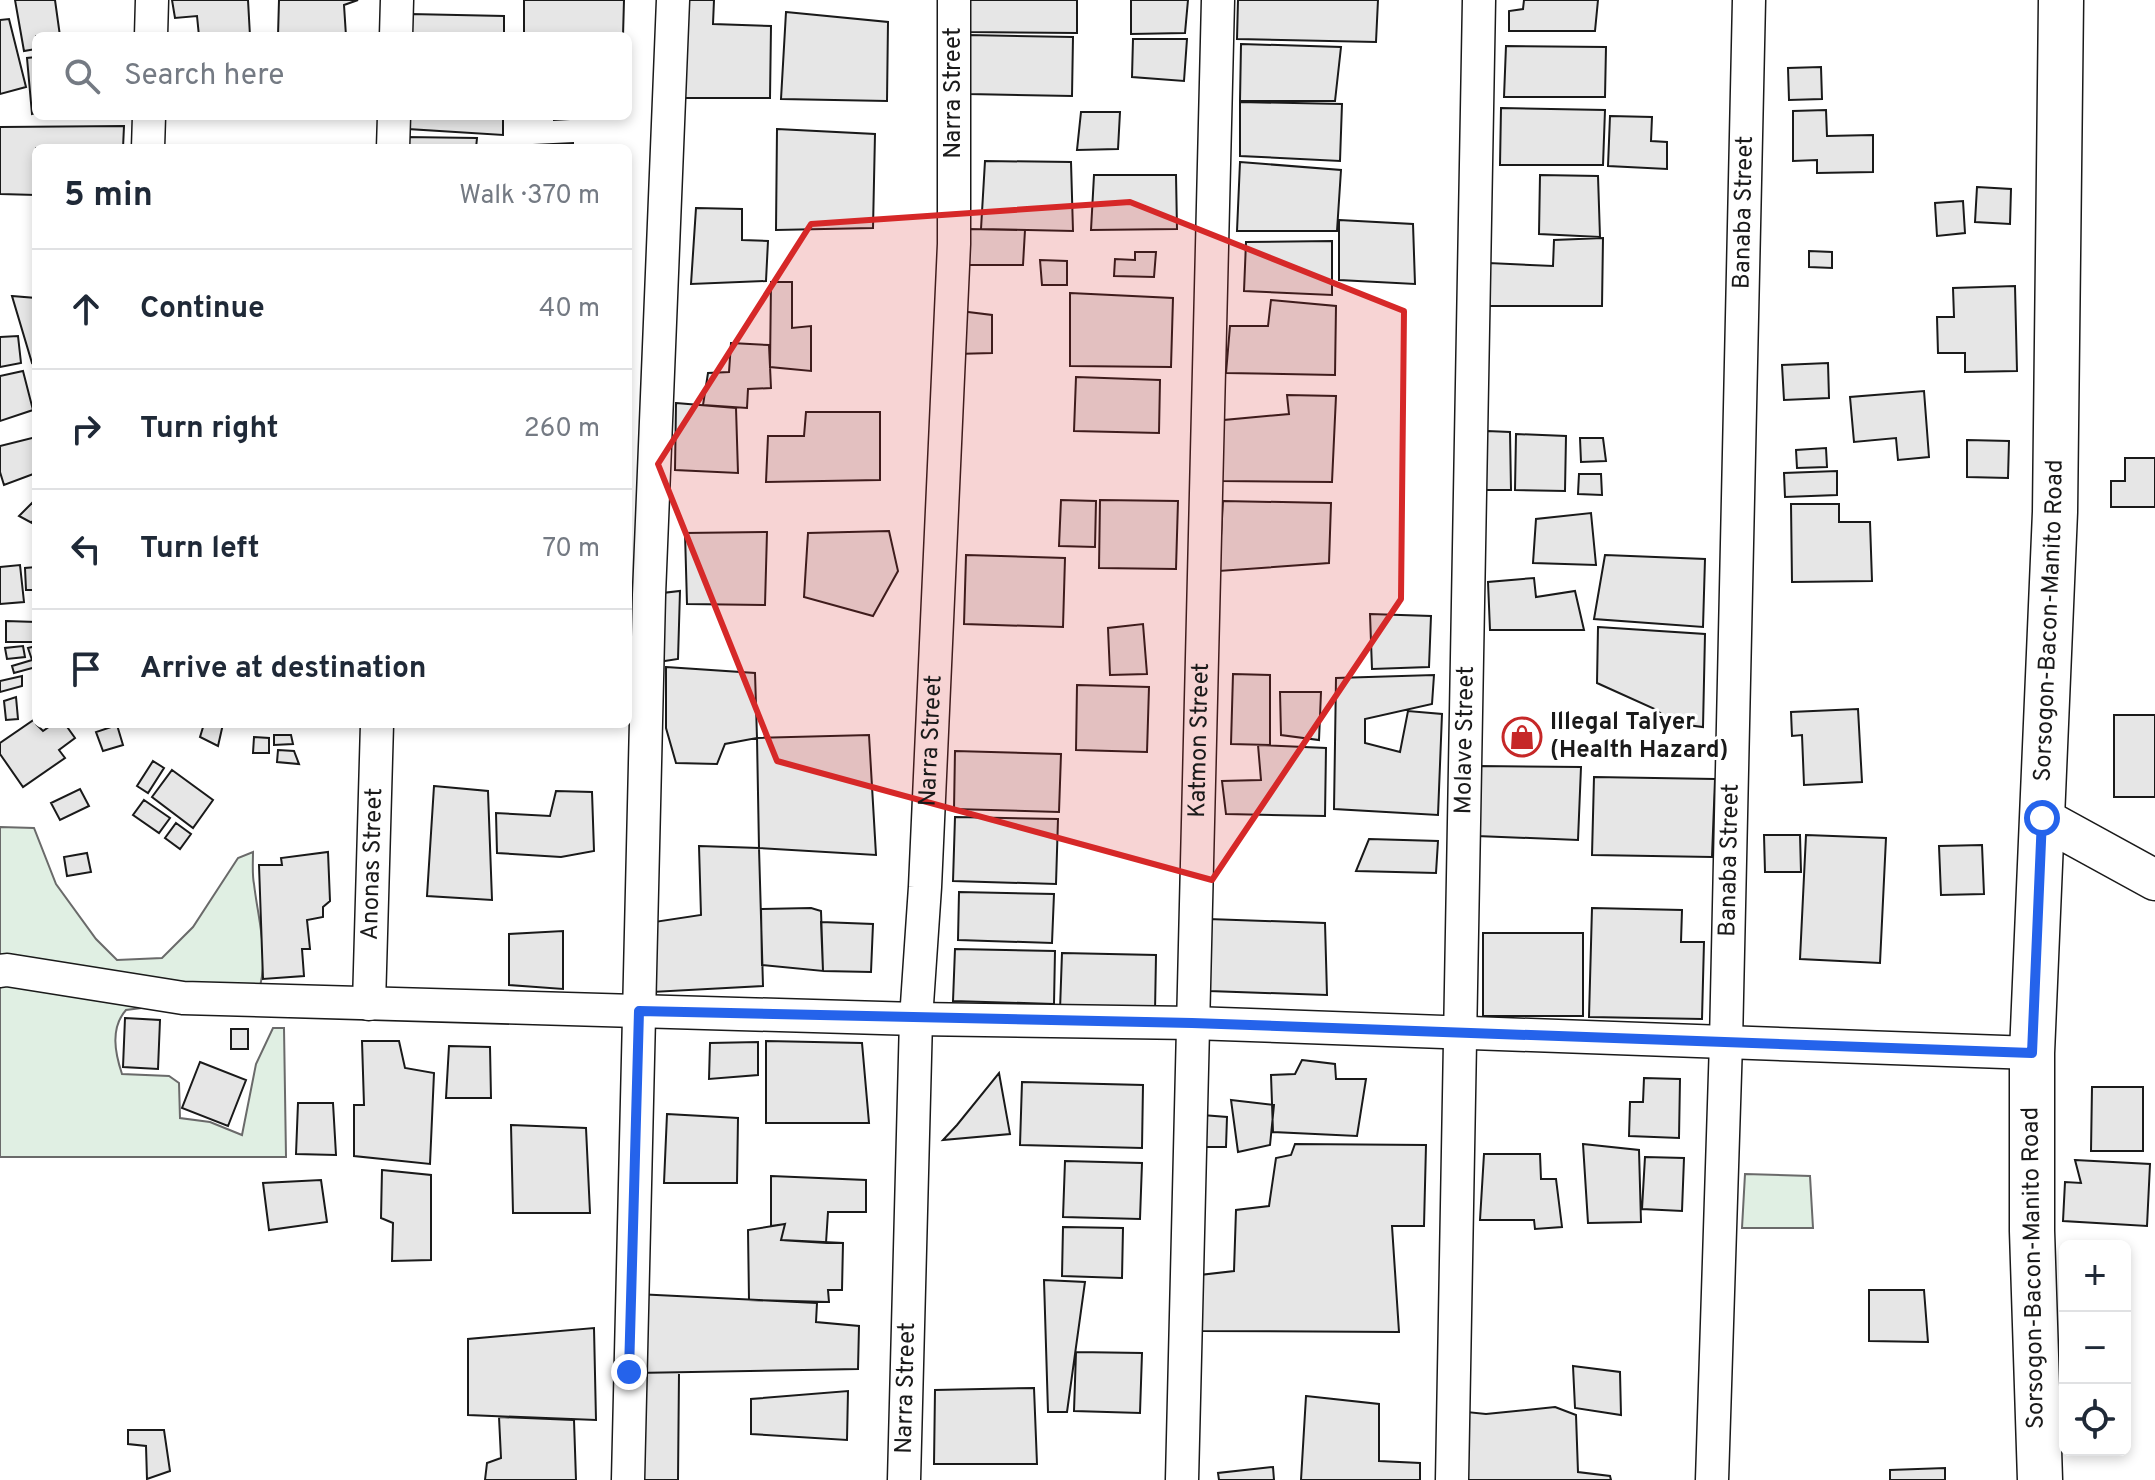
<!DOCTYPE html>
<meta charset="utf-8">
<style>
:root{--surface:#fff;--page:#f2f2f3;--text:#1f2937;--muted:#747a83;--line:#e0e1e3}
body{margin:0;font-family:Overpass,sans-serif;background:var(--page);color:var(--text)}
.controls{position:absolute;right:24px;bottom:24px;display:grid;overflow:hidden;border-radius:12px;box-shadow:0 4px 12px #0003}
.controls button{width:72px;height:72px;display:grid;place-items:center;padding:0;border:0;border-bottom:2px solid var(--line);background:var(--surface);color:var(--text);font:40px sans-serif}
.stop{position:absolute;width:24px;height:24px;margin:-18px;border:6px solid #2563eb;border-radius:50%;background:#fff}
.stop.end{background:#2563eb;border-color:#fff;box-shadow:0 2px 8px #0008}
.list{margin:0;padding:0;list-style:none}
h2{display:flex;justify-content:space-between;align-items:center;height:104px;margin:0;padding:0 32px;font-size:34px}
h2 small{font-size:26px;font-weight:400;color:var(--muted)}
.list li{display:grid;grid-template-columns:52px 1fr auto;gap:24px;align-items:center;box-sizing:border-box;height:120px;padding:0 32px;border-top:2px solid var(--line)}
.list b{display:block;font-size:30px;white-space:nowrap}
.list em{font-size:26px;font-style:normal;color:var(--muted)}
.icon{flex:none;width:44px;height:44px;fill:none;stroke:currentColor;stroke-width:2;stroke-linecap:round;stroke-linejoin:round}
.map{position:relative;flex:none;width:2155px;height:1480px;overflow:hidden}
.search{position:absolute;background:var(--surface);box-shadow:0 4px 12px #0003;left:32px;top:32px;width:600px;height:88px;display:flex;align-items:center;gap:20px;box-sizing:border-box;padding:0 28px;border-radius:12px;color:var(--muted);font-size:30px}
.panel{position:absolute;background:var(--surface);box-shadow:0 4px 12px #0003;left:32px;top:144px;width:600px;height:584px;border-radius:12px}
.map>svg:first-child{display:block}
.green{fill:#e0efe3;stroke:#6a6a6a;stroke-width:2}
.building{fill:#e6e6e6;stroke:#1a1a1a;stroke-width:2}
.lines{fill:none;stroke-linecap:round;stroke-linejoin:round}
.minor-casing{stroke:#1a1a1a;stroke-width:35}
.tertiary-casing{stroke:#1a1a1a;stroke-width:43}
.primary-casing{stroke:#1a1a1a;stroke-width:47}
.minor{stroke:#fff;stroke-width:32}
.tertiary{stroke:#fff;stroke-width:40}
.primary{stroke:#fff;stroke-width:44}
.route{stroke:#2563eb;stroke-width:10}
.marked{fill:#d62828;fill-opacity:0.2;stroke:#d62828;stroke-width:6;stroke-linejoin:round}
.labels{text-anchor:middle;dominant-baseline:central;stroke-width:6;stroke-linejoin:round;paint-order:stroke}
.street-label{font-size:24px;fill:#1a1a1a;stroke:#fff}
.poi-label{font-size:24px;font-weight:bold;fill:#1a1a1a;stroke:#fff;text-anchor:start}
</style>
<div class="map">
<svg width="2155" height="1480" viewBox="0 0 2155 1480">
<rect width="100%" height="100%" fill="#fff"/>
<!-- green -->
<path class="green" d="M0,827L34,828L56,884L96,939L117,960L162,958L193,927L238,858L253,852C253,862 252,874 254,884C258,919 270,958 258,993L126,1010C110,1028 115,1053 122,1074L169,1076L179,1083L180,1118L210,1122L242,1135L256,1064L273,1028H284L286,1157H0Z
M1745,1174L1810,1176L1813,1228H1742Z"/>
<!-- building -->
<path class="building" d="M15,0H55L60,36H36V49L24,51Z
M172,0H248L250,36H199L197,16L175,18Z
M279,0H358L344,5L346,36H278Z
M524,0H624L623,36H524Z
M682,0H714L713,24L771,26L770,98H678Z
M969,0H1077V33L968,32Z
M1131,0H1188L1185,33L1131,34Z
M1238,0H1378L1376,42L1237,39Z
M1524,0H1598L1595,31H1509V11L1523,9Z
M786,12L888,22L887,101L781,99Z
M410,14L504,16V36H409Z
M9,19L26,87L0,94V20Z
M967,35L1073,37L1072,96L968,94Z
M1133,39H1187L1184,81L1132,77Z
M1241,44L1341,47L1335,101H1240Z
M1506,46L1606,47L1605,97H1504Z
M36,57V113L32,114L27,58Z
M1821,67L1822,99L1789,100L1788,68Z
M1240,102L1342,104L1340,161L1240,156Z
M1501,108L1605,110L1603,165H1500Z
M1826,110L1827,136L1873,135V172L1817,173V160L1793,161V111Z
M1081,112H1120L1118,149L1077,150Z
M409,116H503V135L408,129Z
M554,116H622L554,120Z
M1610,116L1652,117L1651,141L1667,142V169L1608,166Z
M124,126L123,148H36V195L0,194V127Z
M777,129L875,134L873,228L776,230Z
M405,137L477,138L476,148H406Z
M573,143V148H513V146Z
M985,161L1071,162L1073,231L981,229Z
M1240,162L1341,170L1337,231H1237Z
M1094,175H1176L1177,229L1091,230Z
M1540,175L1598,176L1600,237L1539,234Z
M1977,187L2011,189L2010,224L1975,222Z
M1963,201L1965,233L1937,236L1935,203Z
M696,208L742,209V240L768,241L766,281L691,284Z
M1339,220L1413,224L1415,284L1339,280Z
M968,229L1025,230L1023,265H968Z
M1603,238L1602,306H1488L1489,263L1553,266L1554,240Z
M1332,241V295L1244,291L1246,242Z
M1809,251L1832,252V268L1809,267Z
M1135,252H1156L1154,277L1114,276L1115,259L1135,260Z
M1040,260L1067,261V285H1042Z
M771,282H792V328L811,326V371L770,367Z
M2015,286L2017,371L1965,372V353H1938L1937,317H1954L1953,288Z
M1070,293L1173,298L1171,367L1070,366Z
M12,296L36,298V362L32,363Z
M1271,300L1336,306L1335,375L1226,373L1230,326H1268Z
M960,311L992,315V353L956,354Z
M18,336L21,363L0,367V337Z
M731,343L769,345L771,388L748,389L747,408L703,405L708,373L729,372Z
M1828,363L1829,398L1784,400L1782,365Z
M23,371L33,410L0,421V376Z
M1076,377L1160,380L1159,433L1074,431Z
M1924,391L1929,457L1898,460L1896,438L1854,442L1850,397Z
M1287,395L1336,396L1332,482L1220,481L1224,420L1289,414Z
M676,403L736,408L738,473L675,470Z
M806,412H880V480L766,482L768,436H804Z
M1487,431L1510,432L1511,490H1485Z
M1516,434L1566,436L1565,491L1515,490Z
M36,437V473L4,485L0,472V446Z
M1580,438H1603L1606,461L1581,462Z
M1967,440L2009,441L2008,478L1967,477Z
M1826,448L1827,467L1797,468L1796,450Z
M2125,458H2155V507H2111V481H2125Z
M1837,471V495L1785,497L1784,473Z
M1579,474H1601L1602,495L1578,494Z
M1061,500L1096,501L1095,547L1059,546Z
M1100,500L1178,501L1176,569L1099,568Z
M1223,501L1331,503L1329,563L1219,571Z
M32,503L36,511L32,523L19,516Z
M1791,504H1839V522H1870L1872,581L1792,582Z
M1591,513L1596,565L1533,563L1536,519Z
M889,531L898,571L873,616L804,597L808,533Z
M767,532L765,605L687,604L685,533Z
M966,555L1065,558L1063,627L964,624Z
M1605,555L1705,559L1703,627L1594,619Z
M20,565L24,602L0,604V567Z
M36,567V590H26L25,568Z
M1534,578L1536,597L1575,591L1584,630H1490L1488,582Z
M680,591L678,659L658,662L654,594Z
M1370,614L1431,616L1429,667L1372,669Z
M6,621L36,622V642H6Z
M1143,624L1147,674L1110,675L1108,628Z
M1598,627L1705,634L1703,727L1671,723L1657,710L1597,683Z
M23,646L25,657L7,659L5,648Z
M36,646V667L14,673L12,666L32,660L28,648Z
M666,667L755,673L757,738L725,744L717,764L676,763L666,728Z
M1233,674L1270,675V745L1231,744Z
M1434,675L1432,704L1365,719V743L1400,752L1408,711L1442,714L1438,815L1334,809L1336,678Z
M22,676V686L0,692V681Z
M1077,685L1149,687L1147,752L1076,750Z
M1280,692H1321L1319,740L1281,735Z
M16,697L18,719L6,720L4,701Z
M1858,709L1862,782L1804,785L1802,735L1792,736L1791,712Z
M2114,715H2155V797H2114Z
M35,719L36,724L43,731L53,724H65L75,738L59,750L65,758L23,787L0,754V743Z
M204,724H223L218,746L200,737Z
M117,725L123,745L103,751L96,732Z
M274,735H291L293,744L274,745Z
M869,735L876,855L759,848L757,738Z
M254,737L269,738V753H253Z
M1258,745L1326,748L1325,816L1226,814L1222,781L1261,780Z
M278,750L294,751L299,764L277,762Z
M955,751L1061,754L1059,812L954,809Z
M153,761L164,768L148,793L137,786Z
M1478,766L1581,767L1578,840L1477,836Z
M172,770L213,800L193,828L152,797Z
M1594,777L1715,779L1712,857L1592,855Z
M434,786L488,791L492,900L427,896Z
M80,789L89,806L60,820L51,803Z
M556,791L592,792L594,851L561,857L497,853L496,813L550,816Z
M144,800L170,818L159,833L133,815Z
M955,817L1058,819L1056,884L953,881Z
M176,823L191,834L180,849L165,838Z
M1764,835H1800L1801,872H1765Z
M1806,835L1886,838L1880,963L1800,959Z
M1369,839L1438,841L1436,873L1356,871Z
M1982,845L1984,894L1941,895L1939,846Z
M699,846L759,848L763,986L652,992L654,922L701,915Z
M328,852L330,901L323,907V917L307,920L310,949H302L304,976L263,979L259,865H282L281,858Z
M87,853L91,872L67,876L64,857Z
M959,892L1054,894L1052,943L958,940Z
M811,908L821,911L823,971L762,965L761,909Z
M1592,908L1682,910L1681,942H1704L1702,1019L1589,1017Z
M1208,919L1325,923L1327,995L1209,991Z
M821,922L873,924L871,972L823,971Z
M563,931V989L509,985V934Z
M1483,933H1583V1016H1483Z
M955,949L1055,951L1054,1004L953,1001Z
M1062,953L1156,955L1155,1012L1060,1010Z
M125,1018L160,1020L158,1069L123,1067Z
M231,1029H248V1049H231Z
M362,1041H399L405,1068L434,1073L430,1164L354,1156V1105H364Z
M766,1041L862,1043L869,1123H766Z
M758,1042V1075L709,1079L710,1043Z
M449,1046L490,1047L491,1098H446Z
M1302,1060L1335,1064L1336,1079H1366L1357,1136L1273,1132L1271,1075L1295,1074Z
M200,1062L246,1080L228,1126L182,1108Z
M999,1073L1010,1134L943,1140L957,1125Z
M1644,1078L1680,1079L1679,1138L1629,1136L1630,1102H1643Z
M1022,1082L1143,1085L1142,1148L1020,1145Z
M2092,1087H2143V1151H2091Z
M1231,1100L1274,1105L1270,1145L1238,1152Z
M298,1103H333L336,1155L296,1154Z
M667,1114L738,1118L737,1183H664Z
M1202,1115L1227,1117L1226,1147H1205Z
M511,1125L586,1128L590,1213H513Z
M1295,1144L1426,1145L1424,1226H1392L1399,1332L1200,1331V1275L1234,1271L1236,1210L1269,1206L1276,1158L1291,1155Z
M1583,1144L1639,1150L1641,1222L1588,1223Z
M1484,1154H1540L1541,1179H1556L1562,1227L1535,1229L1534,1220H1480Z
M1645,1157L1684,1158L1682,1211L1642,1209Z
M2075,1160L2150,1164L2147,1226L2063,1221L2065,1182L2081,1183Z
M1065,1161L1142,1163L1140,1219L1063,1217Z
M382,1170L431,1175V1260L392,1261L393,1223L381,1218Z
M771,1176L866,1180V1212H828L826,1243L781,1240L785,1224L771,1226Z
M321,1180L327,1222L269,1230L263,1183Z
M785,1224L781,1240L843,1243L842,1290H828L829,1302L749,1300L748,1230Z
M1063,1227L1123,1228L1122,1278L1062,1276Z
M1044,1280L1085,1282L1067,1412H1048Z
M1869,1290H1924L1928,1342L1869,1341Z
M636,1294L817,1303L816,1322L859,1326L858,1369L635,1373Z
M594,1328L596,1420L468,1415V1339Z
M1076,1352L1142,1353L1140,1413L1074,1411Z
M1573,1366L1620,1372L1621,1415L1575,1408Z
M635,1373H679L678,1480H633Z
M1034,1388L1037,1464H934L935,1390Z
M848,1391L847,1440L751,1434V1399Z
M1306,1396L1379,1404V1461L1420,1463V1480H1301Z
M1555,1407L1576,1415L1578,1472L1610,1476L1611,1480H1465L1467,1412L1486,1414Z
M499,1417L574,1420L576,1480H485L487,1463L501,1458Z
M128,1430H164L170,1471L147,1479L146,1446L128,1444Z
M1273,1467L1274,1480H1219L1218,1473Z
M1945,1468V1480H1890V1470Z"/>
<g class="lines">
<!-- minor casing -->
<g class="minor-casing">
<g id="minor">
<path d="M151,36L152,0"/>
<path d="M396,36L397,0"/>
<path d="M148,148L149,116"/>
<path d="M393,148L394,116"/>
<path d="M0,971L7,970L183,998L916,1019L1192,1023L2032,1053"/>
<path id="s1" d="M369,1004L377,724"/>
<path d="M628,1480L649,595L673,0"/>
<path id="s2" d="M904,1480L916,1019L925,887L954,244V0"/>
<path id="s3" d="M1182,1480L1218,0"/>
<path id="s4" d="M1452,1480L1479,0"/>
<path id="s5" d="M1712,1480L1726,1042L1749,0"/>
</g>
</g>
<!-- tertiary casing -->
<g class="tertiary-casing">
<path id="tertiary" d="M2042,818L2155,880"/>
</g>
<!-- primary casing -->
<g class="primary-casing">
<g id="primary">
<path id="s6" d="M2040,1480L2032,1231V1053L2055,512L2061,0"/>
</g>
</g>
<!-- minor -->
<use href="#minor" class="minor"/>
<!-- tertiary -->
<use href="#tertiary" class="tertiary"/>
<!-- primary -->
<use href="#primary" class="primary"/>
</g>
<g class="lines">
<!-- route -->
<path class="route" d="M629,1372L639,1011L1192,1023L2032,1053L2042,818"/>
</g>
<!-- marked area -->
<path class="marked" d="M1130,202L1404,311L1401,599L1212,880L777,761L658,464L811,224Z"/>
<!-- icons -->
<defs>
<g id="shop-ring" transform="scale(2)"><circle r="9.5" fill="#fff" stroke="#c62828" stroke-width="1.5"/><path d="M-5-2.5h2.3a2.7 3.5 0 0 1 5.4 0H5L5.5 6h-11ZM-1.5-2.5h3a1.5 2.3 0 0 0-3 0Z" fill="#c62828"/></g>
</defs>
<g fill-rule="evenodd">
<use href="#shop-ring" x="1522" y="737"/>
</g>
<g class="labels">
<!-- street labels -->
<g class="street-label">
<text transform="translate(954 93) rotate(-90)">Narra Street</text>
<text stroke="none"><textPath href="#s5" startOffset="1268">Banaba Street</textPath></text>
<text stroke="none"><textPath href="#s6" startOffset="860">Sorsogon-Bacon-Manito Road</textPath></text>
<text stroke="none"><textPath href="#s2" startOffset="740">Narra Street</textPath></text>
<text stroke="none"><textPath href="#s3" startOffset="740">Katmon Street</textPath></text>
<text stroke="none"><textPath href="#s4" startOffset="740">Molave Street</textPath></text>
<text stroke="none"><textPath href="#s5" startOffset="620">Banaba Street</textPath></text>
<text stroke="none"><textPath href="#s1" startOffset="140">Anonas Street</textPath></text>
<text transform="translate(2034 1268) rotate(-91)">Sorsogon-Bacon-Manito Road</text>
<text stroke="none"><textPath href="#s2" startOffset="92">Narra Street</textPath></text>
</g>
<!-- poi labels -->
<g class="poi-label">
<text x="1550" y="723">Illegal Talyer<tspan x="1550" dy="28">(Health Hazard)</tspan></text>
</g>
</g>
</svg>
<div class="controls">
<button>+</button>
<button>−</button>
<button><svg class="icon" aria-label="locate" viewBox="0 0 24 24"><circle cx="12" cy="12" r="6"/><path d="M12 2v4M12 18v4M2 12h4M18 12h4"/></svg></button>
</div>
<div class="stop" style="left:2042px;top:818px"></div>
<div class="stop end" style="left:629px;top:1372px"></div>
<div class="search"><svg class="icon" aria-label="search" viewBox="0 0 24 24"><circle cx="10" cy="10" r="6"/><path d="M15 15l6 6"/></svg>Search here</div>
<section class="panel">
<h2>5 min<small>Walk · 370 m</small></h2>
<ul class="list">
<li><svg class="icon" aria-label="ahead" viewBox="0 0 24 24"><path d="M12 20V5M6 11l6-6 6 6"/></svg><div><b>Continue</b></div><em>40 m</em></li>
<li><svg class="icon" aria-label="right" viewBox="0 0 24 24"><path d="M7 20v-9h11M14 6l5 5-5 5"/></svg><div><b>Turn right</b></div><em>260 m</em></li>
<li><svg class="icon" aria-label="left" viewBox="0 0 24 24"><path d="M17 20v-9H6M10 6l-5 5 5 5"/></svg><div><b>Turn left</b></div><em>70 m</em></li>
<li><svg class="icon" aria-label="arrive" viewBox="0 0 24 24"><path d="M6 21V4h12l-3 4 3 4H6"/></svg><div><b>Arrive at destination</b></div></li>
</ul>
</section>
</div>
